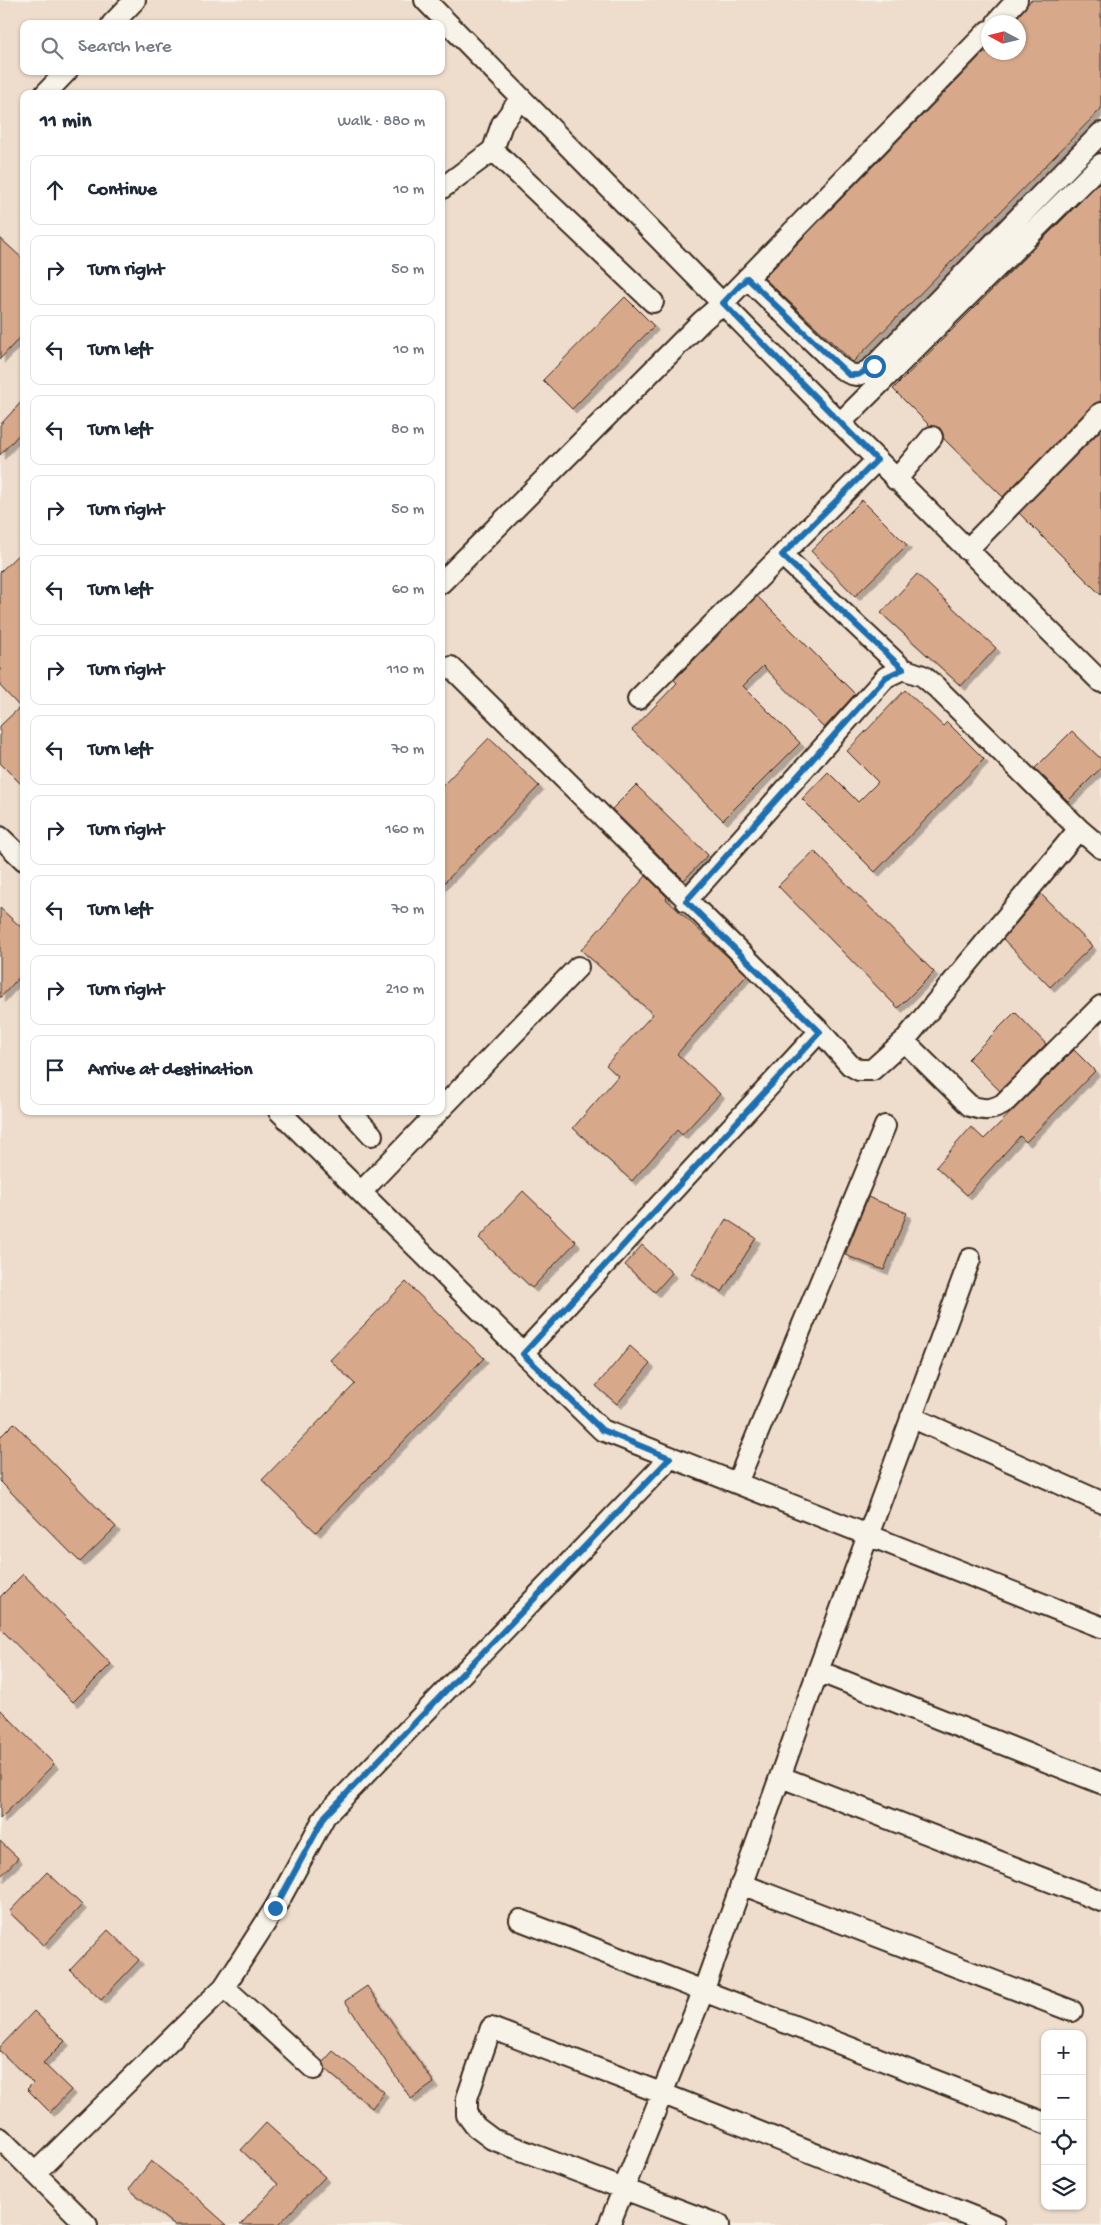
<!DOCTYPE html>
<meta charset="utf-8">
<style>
:root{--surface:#fff;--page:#f6f6f7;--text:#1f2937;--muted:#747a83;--line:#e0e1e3}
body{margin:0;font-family:"Gochi Hand",sans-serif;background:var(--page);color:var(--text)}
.controls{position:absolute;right:15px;bottom:15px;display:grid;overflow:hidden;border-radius:10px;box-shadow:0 1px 4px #0004}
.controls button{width:45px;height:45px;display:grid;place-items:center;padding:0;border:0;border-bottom:1px solid var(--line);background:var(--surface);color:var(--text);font:25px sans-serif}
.compass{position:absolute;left:981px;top:15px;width:45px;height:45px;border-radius:50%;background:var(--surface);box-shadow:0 1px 4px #0004;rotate:277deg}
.stop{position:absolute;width:15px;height:15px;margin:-11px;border:4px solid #1f6fb2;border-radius:50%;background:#fff}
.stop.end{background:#1f6fb2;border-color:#fff;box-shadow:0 1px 5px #0008}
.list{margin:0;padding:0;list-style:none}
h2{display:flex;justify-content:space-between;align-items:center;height:65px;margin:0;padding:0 20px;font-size:21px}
h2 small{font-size:16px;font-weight:400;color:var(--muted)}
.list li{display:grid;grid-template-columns:32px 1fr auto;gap:15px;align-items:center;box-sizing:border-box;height:70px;margin:0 10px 10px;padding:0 10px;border:1px solid var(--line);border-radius:10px}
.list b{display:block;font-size:19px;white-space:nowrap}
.list em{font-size:16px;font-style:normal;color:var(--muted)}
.icon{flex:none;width:28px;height:28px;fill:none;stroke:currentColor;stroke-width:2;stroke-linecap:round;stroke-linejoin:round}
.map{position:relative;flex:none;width:1101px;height:2225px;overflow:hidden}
.search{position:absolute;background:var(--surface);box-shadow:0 1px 4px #0004;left:20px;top:20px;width:425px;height:55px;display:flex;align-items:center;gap:12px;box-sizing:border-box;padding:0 18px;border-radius:10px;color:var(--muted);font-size:19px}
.panel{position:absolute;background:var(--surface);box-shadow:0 1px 4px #0004;left:20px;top:90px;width:425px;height:1025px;border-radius:10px}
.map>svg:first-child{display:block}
.built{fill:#eedccc;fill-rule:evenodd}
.building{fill:#d8a88a;stroke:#3b2a1e;filter:url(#shadow)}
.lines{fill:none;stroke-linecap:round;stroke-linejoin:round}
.minor-casing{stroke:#3b2a1e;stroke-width:24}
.minor{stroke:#f7f3e8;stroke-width:20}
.route{stroke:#1f6fb2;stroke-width:6}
</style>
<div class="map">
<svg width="1101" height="2225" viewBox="0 0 1101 2225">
<defs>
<filter id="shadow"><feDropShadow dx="4.5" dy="4.5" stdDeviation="0" flood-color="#0004"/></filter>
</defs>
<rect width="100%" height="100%" fill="#f7f3e8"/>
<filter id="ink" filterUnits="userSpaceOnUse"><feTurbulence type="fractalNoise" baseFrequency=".02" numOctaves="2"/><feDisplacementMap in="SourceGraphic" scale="10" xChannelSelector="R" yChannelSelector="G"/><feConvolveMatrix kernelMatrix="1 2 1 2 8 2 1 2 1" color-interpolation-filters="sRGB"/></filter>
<g filter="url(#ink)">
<!-- built -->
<path class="built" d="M0,0H1101V2225H0ZM988,22H1018V52H988ZM24,24H441V71H24ZM24,94H441V1111H24ZM1045,2034H1082V2206H1045Z"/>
<!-- building -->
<path class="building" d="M1031,0H1101V109L853,362L764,278L984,52H1018V22H1013Z
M1101,181V401L1093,405L1003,497L944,439L940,428L930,426L893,389Z
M0,238L24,260V333L0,359Z
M625,297L654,326L572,409L543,380Z
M24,399V429L0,455V425Z
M1101,430V595L1019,513Z
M862,500L907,545L855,596L811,551Z
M24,549V787L0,763V726L20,707L0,686V572Z
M917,574L996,648L961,686L881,613Z
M757,596L855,694L824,728L763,666L743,686L800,743L723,820L632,730L677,683L674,680Z
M905,690L943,726L947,722L984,759L875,872L802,799L828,772L858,802L878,782L847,751Z
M1072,731L1101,759V768L1068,801L1035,768Z
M489,738L539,786L441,886V787Z
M636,785L708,855L684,880L612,809Z
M814,851L934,972L898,1008L778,886Z
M646,876L667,897L666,899L747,975L677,1054L720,1094L682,1135L677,1130L632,1181L573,1128L618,1076L606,1065L653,1014L581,950Z
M1041,894L1092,946L1050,987L1003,939Z
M0,908L24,930V972L0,998Z
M1015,1012L1046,1044L1000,1091L968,1059Z
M1074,1050L1095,1071L1026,1142L1020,1136L967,1195L936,1167L971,1127L984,1139Z
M523,1191L576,1242L532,1288L479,1238Z
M868,1197L907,1213L884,1270L845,1255Z
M726,1219L756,1238L722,1292L692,1274Z
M642,1245L672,1273L655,1292L625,1265Z
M406,1282L484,1358L316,1532L262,1480L355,1384L330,1360Z
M630,1346L650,1364L617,1404L596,1386Z
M14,1423L116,1527L80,1562L0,1481V1437Z
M23,1574L111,1664L73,1702L0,1628V1597Z
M0,1709L54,1764L0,1819Z
M0,1841L18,1858L0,1877Z
M47,1872L82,1905L44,1945L9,1912Z
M108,1930L139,1960L101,2000L70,1970Z
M367,1986L434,2083L411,2099L345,2001Z
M34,2011L65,2041L43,2063L71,2090L50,2112L27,2089L33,2083L0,2051V2047Z
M333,2051L384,2092L372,2108L326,2070L323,2062Z
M266,2123L325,2177L278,2225H240L278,2184L241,2150Z
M151,2161L199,2200L227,2225H174L129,2189Z"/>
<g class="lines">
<!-- minor casing -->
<g class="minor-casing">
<path id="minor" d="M425,0L823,406L1101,682
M997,22L1017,0
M112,24L135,0
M45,94L67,71
M493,150L653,302
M441,189L493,150L502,124L521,98
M747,278L838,366C853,378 859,378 874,366L1101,133
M840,423L1101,164
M896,480L932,437
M967,550L1101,413
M782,555L903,669
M441,583L702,321L723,303L988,31
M451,667L820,1031L850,1065L859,1070H872L904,1041L1079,829L936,687L923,676L903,669L886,677L686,901
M638,699L877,460
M1079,829L1101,848
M0,837L24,860
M904,1041L970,1106C983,1110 991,1111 1003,1104L1101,1006
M441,1109L578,967
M279,1111L523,1353L602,1430L1101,1627
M350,1111L372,1135
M361,1192L439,1111
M523,1353L820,1031
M911,1417L1101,1502
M737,1483L885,1126
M818,1671L1101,1783
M781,1777L1101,1901
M741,1884L1072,2011
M520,1920L1045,2123
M224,1987L314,2069
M0,2138L87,2225
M35,2173L224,1987L275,1908L325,1816L670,1458
M609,2225L703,1992L818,1671L970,1259
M719,2225L492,2139L476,2127L467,2115V2098L491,2028L661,2093L994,2225"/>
</g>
<!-- minor -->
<use href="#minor" class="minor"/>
</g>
</g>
<g class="lines" filter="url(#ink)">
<!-- route -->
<path class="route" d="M275,1908L325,1816L670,1458L602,1430L523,1354L820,1032L686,901L886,677L903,669L782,555L877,460L723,303L747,278L849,375H858L874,366"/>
</g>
</svg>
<div class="controls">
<button>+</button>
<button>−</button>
<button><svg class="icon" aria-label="locate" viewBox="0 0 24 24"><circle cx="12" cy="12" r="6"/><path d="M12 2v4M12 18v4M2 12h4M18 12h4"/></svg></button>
<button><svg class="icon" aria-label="layers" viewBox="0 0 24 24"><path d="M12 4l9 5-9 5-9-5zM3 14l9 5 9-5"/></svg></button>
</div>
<svg class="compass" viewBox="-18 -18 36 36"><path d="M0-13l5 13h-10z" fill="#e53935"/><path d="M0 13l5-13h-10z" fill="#747a83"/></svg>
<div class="stop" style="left:874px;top:366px"></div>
<div class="stop end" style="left:275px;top:1908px"></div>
<div class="search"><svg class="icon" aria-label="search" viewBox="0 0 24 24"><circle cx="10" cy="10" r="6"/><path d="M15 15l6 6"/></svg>Search here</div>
<section class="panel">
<h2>11 min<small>Walk · 880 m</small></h2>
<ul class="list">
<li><svg class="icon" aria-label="ahead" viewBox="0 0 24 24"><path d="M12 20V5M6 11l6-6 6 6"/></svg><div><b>Continue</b></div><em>10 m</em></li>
<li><svg class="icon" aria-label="right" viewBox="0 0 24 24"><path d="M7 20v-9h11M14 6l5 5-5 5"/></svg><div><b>Turn right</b></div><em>50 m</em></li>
<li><svg class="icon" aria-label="left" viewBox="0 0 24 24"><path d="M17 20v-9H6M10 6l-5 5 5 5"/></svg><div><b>Turn left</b></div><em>10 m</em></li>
<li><svg class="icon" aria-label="left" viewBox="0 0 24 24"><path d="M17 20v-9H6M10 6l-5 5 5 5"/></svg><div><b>Turn left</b></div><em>80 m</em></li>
<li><svg class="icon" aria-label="right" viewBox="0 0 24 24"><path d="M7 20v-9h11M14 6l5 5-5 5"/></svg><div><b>Turn right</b></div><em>50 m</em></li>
<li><svg class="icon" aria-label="left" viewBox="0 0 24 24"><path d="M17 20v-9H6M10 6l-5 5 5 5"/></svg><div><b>Turn left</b></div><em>60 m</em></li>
<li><svg class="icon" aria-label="right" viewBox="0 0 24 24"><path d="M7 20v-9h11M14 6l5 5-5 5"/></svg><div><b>Turn right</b></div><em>110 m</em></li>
<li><svg class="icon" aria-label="left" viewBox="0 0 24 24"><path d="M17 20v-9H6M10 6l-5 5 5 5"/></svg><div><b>Turn left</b></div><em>70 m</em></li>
<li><svg class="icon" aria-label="right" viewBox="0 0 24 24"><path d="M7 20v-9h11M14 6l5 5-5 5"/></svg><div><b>Turn right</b></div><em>160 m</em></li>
<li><svg class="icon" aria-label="left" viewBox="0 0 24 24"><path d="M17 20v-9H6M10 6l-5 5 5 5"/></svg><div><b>Turn left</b></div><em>70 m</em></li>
<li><svg class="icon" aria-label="right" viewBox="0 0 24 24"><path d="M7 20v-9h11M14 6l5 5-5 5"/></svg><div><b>Turn right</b></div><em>210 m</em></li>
<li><svg class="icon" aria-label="arrive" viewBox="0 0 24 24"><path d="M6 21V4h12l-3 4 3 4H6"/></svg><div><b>Arrive at destination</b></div></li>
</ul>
</section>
</div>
